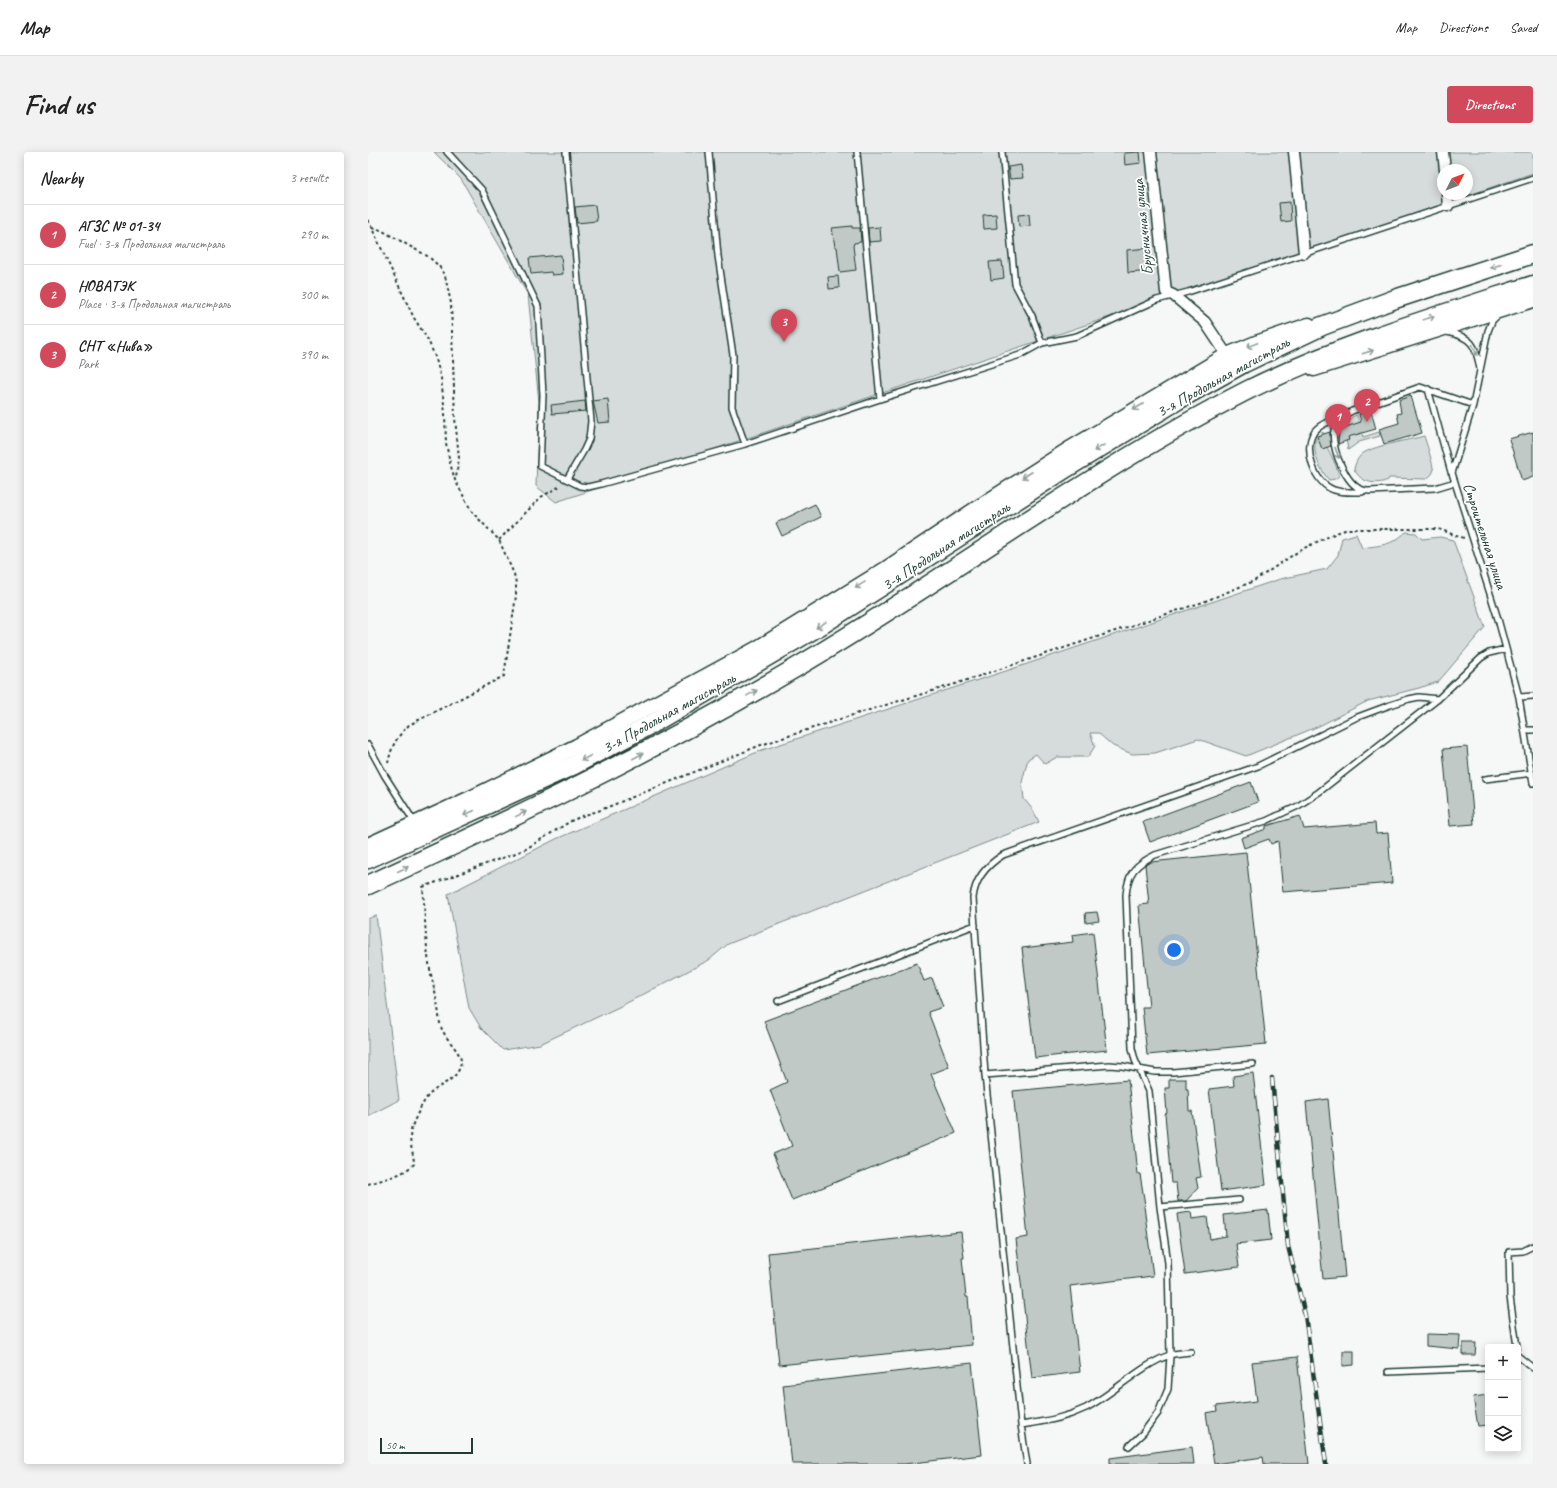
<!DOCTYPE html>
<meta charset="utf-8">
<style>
:root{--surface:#fff;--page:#f2f2f2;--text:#222;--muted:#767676;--line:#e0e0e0;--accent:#d1495b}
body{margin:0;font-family:Caveat,sans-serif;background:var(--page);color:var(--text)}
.controls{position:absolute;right:12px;bottom:12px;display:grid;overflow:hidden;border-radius:4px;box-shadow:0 2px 10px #0003}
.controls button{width:36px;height:36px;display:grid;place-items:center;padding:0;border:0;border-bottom:1px solid var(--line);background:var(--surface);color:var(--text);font:20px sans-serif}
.compass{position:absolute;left:1069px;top:12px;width:36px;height:36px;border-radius:50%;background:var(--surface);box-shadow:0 2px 10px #0003;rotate:48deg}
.scale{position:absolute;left:12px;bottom:10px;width:93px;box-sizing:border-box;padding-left:4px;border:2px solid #1f3d34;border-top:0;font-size:11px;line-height:14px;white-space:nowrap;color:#1f3d34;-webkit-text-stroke:3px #fff;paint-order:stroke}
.you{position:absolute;left:806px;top:798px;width:14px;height:14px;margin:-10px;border:3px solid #fff;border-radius:50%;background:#1a73e8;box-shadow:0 0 0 6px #1a73e833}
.badge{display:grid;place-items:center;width:26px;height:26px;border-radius:50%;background:var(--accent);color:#fff;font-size:13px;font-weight:700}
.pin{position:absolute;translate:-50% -33px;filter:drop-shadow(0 1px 2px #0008)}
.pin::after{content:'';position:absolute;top:21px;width:14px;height:12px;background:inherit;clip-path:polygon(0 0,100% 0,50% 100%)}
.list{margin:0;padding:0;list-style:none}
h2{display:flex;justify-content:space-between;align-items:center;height:52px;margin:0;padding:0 16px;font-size:17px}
h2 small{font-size:13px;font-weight:400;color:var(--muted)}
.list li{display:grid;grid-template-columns:26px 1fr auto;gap:12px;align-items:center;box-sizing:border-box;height:60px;padding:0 16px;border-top:1px solid var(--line)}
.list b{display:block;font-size:15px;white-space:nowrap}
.list p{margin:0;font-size:13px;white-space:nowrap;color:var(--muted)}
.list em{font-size:13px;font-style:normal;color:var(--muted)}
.icon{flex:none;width:22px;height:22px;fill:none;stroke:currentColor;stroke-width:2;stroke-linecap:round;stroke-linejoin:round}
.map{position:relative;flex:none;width:1165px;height:1312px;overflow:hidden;border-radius:4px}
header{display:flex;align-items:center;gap:24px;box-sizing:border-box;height:56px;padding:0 20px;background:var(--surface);border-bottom:1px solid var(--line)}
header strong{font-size:19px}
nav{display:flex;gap:22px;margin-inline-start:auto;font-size:14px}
.intro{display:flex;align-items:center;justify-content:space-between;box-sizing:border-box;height:96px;padding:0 24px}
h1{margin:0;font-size:28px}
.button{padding:10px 18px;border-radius:4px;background:var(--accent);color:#fff;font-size:14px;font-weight:700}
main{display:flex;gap:24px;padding:0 24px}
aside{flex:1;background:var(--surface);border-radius:4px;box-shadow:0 2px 10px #0003}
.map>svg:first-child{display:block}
.green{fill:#d6dcdb;stroke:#7a8c88;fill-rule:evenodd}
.building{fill:#c0c9c6;stroke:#1f3d34}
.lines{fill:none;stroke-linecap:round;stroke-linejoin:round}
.lane-casing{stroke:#1f3d34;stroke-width:8}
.street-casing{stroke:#1f3d34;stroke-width:13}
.secondary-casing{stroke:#1f3d34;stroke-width:17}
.highway-casing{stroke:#1f3d34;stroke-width:21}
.path{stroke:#1f3d34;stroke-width:2;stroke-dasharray:3 3;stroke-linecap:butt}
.lane{stroke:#fff;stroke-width:5}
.street{stroke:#fff;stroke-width:10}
.secondary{stroke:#fff;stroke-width:14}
.highway{stroke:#fff;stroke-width:18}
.rail-casing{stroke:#1f3d34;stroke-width:4.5}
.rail{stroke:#fff;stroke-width:3;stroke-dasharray:9;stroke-linecap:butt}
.oneway{stroke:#8f9e9a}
.labels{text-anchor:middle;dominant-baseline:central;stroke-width:3.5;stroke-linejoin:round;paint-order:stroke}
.street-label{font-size:16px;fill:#1f3d34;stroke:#fff}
</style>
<header>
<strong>Map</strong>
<nav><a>Map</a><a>Directions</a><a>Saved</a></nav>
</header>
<div class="intro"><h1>Find us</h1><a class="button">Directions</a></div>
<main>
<aside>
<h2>Nearby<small>3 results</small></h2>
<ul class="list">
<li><span class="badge">1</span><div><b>АГЗС № 01-34</b><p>Fuel · 3-я Продольная магистраль</p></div><em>290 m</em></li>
<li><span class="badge">2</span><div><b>НОВАТЭК</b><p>Place · 3-я Продольная магистраль</p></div><em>300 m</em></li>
<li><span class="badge">3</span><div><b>СНТ «Нива»</b><p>Park</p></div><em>390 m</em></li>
</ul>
</aside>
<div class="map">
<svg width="1165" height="1312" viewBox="0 0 1165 1312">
<rect width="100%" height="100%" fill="#f6f7f7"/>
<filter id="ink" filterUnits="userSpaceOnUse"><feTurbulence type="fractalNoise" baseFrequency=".025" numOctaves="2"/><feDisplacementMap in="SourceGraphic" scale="8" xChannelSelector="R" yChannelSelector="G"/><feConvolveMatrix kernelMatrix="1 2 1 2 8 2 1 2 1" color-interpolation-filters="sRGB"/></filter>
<g filter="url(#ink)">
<!-- green -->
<path class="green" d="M66,0H1165V21L915,107L188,350L168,334L171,250L160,143L93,27ZM1075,18H1099V42H1075Z
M989,263L995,285L1011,280L1012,284L991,290L980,298L976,274L984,265Z
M955,280C956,295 968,308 971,324L967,327L961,328C951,317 938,290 955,280Z
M1056,284C1058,290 1067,317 1065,320C1064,323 1061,325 1058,327L1021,326L1020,328C1007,334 992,330 986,317C987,312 989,307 993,303C1002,294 1042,288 1056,284Z
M1038,380L1048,381L1054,387L1072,385L1085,388L1117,475L1070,530L1051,536L1000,549L951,574L878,604L830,587L787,601L764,602L745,594L730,581H722L727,594L720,605H689L677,612L668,602L660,607L654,630L656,647L665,658L671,670L360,792L341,808L253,854L172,892L135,898L113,876L101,856L80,742L188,687L394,598L644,517L912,427L959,417L970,403L974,386L988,382L994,396C1013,393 1023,394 1038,380Z
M8,763L31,948L0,964V767Z"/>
<!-- building -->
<path class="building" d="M772,0L773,11L757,13L756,1Z
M653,13L655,26L642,27L640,15Z
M922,50L923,69L913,70L911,51Z
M227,53L229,69L209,71L207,55Z
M628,62L629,76L616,77L615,63Z
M661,62L662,74L651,75L650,63Z
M484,74V76H492L493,90L486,91L485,94L488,118L472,120L469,95H467L464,76Z
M512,75L513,89L501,90L500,76Z
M781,96L783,119L760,121L759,98Z
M193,103L195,122L184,123L183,120L163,122L161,106Z
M634,109L636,126L623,128L621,110Z
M470,124L471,136L461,137L460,125Z
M1043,244L1054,281L1016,292L1011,277L1031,271L1029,262L1033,261L1031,248Z
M240,247L242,270L230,271L225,249Z
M217,249L218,259L184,262L183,253Z
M1003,259L1008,277L980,285L981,288L970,292L971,277L993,270L991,262Z
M962,280L963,294L954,297L949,284Z
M1165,280V325L1154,329L1141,287Z
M447,352L453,365L414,384L408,371Z
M1099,595L1106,672L1082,674L1075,597Z
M883,630L890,650L782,690L775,670Z
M932,664L936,677L1007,671L1008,682L1020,681L1024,731L915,740L910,689L903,692L901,687L876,696L873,686L898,677V674Z
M878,700L898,892L779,903L774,855H781L771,753L781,752L777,713L783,710Z
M729,760L731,769L718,771L717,761Z
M725,780L739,898L667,906L654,796L705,790L704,783Z
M549,811L556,829L564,826L575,855L560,860L581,915L563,922L588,981L424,1048L405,1002L424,994L402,938L419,930L396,869Z
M885,921L898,1033L853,1039L841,937L866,934L865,924Z
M801,927H818V937H820L821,959H824L833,1025L828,1026L830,1036L818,1049H810L808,1031H803L797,962L799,961L797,936H801Z
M760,928L770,1022H772L777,1053L776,1054L785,1124L702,1134L712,1220L664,1226L648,1087L660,1085L645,939Z
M960,947L977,1125L955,1127L938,950Z
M900,1058L903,1088L868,1092L871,1115L817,1122L809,1062L823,1060L824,1067L839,1065L842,1087L858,1084L856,1063Z
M593,1080L596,1106H594L598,1145H600L604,1193L411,1213L400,1101Z
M1058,1182L1092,1183L1091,1197L1058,1194Z
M1095,1191H1108L1107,1203H1095Z
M975,1199H986V1213L975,1214Z
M929,1205L941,1312H896L895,1305L846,1312L838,1261L849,1259L848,1254L889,1249L884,1210Z
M604,1211L614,1303L536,1312H424L415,1233Z
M1120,1243V1273L1110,1274L1105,1245Z
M824,1295L826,1312H742V1306Z"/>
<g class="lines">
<!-- lane casing -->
<g class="lane-casing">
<path id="lane" d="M79,0L114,38L170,154L175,243L172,314L212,334L220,335L233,332L377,292L512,247L652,203L674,191L709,184L789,148L820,140L1165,26
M198,0L223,269L221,287L216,298L199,327
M341,0L350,104L365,203L364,255L377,292
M489,0L512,247
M634,0L647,132L664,164L674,191
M1130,163L1124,169L1120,179L1105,253L1084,321L1130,467L1151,545L1165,631
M1079,180C1104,185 1108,193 1112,217
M1060,237L1083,320
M975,264C966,268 951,272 946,280C935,298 946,331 966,338C975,341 985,340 994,340
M1087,330L1067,336L1001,339C998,339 995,338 992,337C976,330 959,288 968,273C971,266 978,262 984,259L1052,235L1105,253
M1151,545L1165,544
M1158,578H1165
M0,593L17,624L47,671
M1117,627L1164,621
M410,849L607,773
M617,923L741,913L754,914L787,920H805L885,912
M792,1055L871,1048
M1149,1195L1142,1145L1141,1100L1155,1099L1165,1094
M1150,1204L1165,1216
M1020,1220L1120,1216
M653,1273C677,1269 695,1267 718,1256C745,1242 774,1212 802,1203C808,1201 816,1201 823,1200
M761,1294L775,1281L790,1261L800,1237L802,1203L800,1111L792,1055L781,939L767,908L764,896L758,743C760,720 767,713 787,703L898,669L930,654L951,640L1070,547L1113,506L1121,501L1138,497
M659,1312L653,1273L617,923L605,746C607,726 619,713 635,703L890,614L987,566L1022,553L1041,547L1051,545L1070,547"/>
</g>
<!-- street casing -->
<g class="street-casing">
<path id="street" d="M783,0L798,140L805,143L837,170L859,203
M926,0L936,101
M1075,0L1077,18
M1079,42L1080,54"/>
</g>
<!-- secondary casing -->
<g class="secondary-casing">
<path id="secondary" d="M946,217L1165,148
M0,693L107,644L209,594L294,548L388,497L516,418L606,358L703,296L859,203L888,191L941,173"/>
</g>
<!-- highway casing -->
<g class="highway-casing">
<path id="highway" d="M0,707L206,613L287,570L455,472L697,317L810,248L876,211L954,174L1027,147L1165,102
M0,733C144,667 287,599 424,518C578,428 721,319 880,238C971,193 1069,164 1165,133"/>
</g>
<!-- path -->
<path class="path" d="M0,68L46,166L60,188L68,207L73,226L77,261L78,291L82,311L87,328L104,360L131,388L146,422L148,431V444L136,524L41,573C28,586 24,593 20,611
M4,76L13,78L61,105L71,114L77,124L83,151L87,266L91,306L88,326
M131,388L173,345L192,334
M0,1032C16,1027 34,1024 46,1012C46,1001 40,990 43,979C44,971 55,950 60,944C71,931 91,929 93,910C94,900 74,885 72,871C71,866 71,861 70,856C68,841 63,826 61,811C57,786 57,760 55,735L156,698L203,669L214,664L230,659L393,593L488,562L584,533L835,450L886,429L934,397L968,381L980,377H1070C1079,379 1087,385 1097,386"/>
<!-- lane -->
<use href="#lane" class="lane"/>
<!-- street -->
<use href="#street" class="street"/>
<!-- secondary -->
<use href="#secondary" class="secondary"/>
<!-- highway -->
<use href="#highway" class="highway"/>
<!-- rail casing -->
<g class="rail-casing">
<path id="rail" d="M904,926L920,1094L937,1163L958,1312"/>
</g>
<!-- rail -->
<use href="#rail" class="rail"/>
</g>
<!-- one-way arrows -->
<defs><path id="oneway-shaft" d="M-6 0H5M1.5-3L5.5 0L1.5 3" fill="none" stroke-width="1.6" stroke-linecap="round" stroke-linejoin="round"/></defs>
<g class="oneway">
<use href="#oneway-shaft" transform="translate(1128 114) rotate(162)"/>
<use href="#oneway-shaft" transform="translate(1061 166) rotate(-18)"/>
<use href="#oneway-shaft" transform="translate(884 193) rotate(158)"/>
<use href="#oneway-shaft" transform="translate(1107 198) rotate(65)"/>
<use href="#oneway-shaft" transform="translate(1000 200) rotate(-17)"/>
<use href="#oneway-shaft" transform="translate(770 255) rotate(150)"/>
<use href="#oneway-shaft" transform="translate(731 296) rotate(149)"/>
<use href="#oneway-shaft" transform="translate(969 301) rotate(70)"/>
<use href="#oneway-shaft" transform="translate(659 323) rotate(147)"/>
<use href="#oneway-shaft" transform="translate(492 433) rotate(149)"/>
<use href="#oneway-shaft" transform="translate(453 473) rotate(149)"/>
<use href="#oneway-shaft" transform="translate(384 541) rotate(-29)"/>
<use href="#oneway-shaft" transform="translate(270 604) rotate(-28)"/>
<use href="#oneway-shaft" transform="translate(218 606) rotate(152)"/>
<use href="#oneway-shaft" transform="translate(101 661) rotate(155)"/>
<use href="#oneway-shaft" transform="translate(153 662) rotate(-26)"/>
<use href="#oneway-shaft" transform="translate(35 717) rotate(-25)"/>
</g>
</g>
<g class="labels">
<!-- street labels -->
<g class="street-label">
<text transform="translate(775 75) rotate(-96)">Брусничная улица</text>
<text transform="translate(855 225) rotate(-29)">3-я Продольная магистраль</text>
<text transform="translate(1117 384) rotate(72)">Строительная улица</text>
<text transform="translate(578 394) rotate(-33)">3-я Продольная магистраль</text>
<text transform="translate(301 561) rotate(-29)">3-я Продольная магистраль</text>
</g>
</g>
</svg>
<div class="controls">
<button>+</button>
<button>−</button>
<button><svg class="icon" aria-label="layers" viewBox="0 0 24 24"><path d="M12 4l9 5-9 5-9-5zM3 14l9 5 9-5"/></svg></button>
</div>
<svg class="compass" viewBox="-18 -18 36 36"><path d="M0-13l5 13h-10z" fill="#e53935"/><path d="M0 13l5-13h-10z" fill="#767676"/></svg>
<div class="scale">50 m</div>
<div class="you"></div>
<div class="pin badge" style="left:970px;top:285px">1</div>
<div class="pin badge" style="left:999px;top:270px">2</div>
<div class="pin badge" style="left:416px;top:190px">3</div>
</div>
</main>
